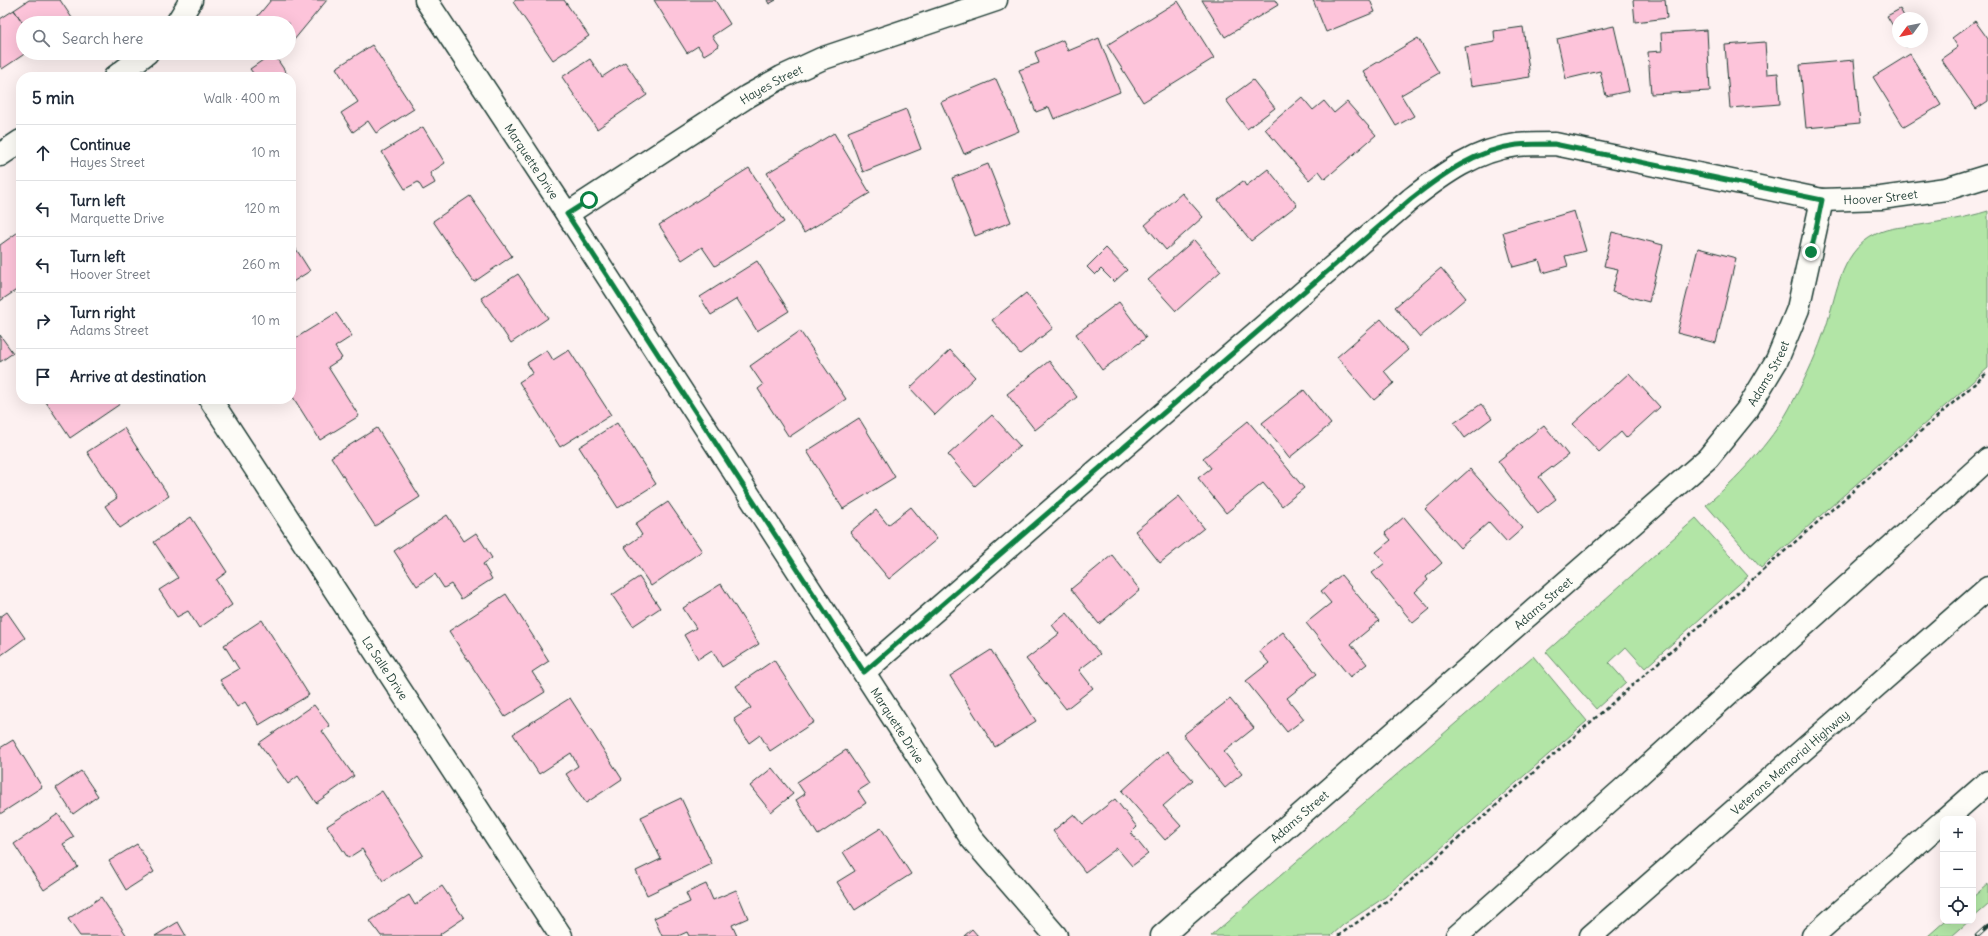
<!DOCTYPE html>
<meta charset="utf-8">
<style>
:root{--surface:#fff;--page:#f6f6f7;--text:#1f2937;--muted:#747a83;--line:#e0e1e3}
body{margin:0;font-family:Delius,sans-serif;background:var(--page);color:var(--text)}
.controls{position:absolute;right:12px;bottom:12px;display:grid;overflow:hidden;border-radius:8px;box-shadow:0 4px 16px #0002}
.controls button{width:36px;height:36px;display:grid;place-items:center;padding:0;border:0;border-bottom:1px solid var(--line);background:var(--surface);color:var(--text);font:20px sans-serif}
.compass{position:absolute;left:1892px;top:12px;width:36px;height:36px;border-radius:50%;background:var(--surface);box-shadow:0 4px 16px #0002;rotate:237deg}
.stop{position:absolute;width:12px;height:12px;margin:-9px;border:3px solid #0b8043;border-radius:50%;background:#fff}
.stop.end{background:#0b8043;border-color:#fff;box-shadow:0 1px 4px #0008}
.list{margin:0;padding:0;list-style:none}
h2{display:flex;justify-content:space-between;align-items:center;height:52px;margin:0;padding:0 16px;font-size:17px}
h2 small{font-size:13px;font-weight:400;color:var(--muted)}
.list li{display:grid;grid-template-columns:26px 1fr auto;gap:12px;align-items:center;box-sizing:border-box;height:56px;padding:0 16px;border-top:1px solid var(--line)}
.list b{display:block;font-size:15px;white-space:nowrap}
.list p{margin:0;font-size:13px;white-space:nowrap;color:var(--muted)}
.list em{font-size:13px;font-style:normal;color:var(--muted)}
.icon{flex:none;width:22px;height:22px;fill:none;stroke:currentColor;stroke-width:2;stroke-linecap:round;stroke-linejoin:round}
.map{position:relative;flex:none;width:1988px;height:936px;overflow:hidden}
.search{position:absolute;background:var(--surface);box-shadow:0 4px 16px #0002;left:16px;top:16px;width:280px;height:44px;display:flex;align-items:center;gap:10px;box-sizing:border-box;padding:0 14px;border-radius:22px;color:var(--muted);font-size:15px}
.panel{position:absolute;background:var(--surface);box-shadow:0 4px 16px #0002;left:16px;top:72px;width:280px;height:332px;border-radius:16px}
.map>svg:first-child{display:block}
.green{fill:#b2e5a6;stroke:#68916d}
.building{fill:#fdc4da;stroke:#1f3d34}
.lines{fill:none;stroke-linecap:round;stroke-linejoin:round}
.minor-casing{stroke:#1f3d34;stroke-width:25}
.motorway-casing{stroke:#1f3d34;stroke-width:25}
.path{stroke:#1f3d34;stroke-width:2.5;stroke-dasharray:4 3;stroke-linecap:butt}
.minor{stroke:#fdfcf7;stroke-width:22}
.motorway{stroke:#fdfcf7;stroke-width:22}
.rail-casing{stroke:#1f3d34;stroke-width:4.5}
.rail{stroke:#fdfcf7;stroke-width:3;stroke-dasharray:9;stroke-linecap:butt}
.route{stroke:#0b8043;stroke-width:5}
.labels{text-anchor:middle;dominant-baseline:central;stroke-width:3;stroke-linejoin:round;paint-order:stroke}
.street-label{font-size:12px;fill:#1f3d34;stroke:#fdfcf7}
</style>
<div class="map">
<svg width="1988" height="936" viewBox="0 0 1988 936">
<rect width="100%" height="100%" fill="#fdf1f1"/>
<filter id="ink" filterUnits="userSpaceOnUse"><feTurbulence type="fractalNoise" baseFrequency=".025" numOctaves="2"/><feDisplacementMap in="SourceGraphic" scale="8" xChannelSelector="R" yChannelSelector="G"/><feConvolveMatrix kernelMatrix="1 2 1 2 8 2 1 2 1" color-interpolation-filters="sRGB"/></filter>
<g filter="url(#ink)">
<!-- green -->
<path class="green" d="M1988,211V368L1761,568L1706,505C1735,481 1771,442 1789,409C1802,385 1814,361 1823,335C1837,300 1837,253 1876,234C1889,227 1905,227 1920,225C1943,221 1966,218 1988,211Z
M1696,518L1748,576L1645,668L1626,647L1609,663L1626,682L1596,709L1546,652Z
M1533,656L1587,721L1385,897L1343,925L1331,936H1211Z
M1988,884V905L1973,918V897Z
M1945,921H1969L1952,936H1928Z"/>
<!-- building -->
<path class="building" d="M29,0H60L74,21L71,23H23L14,10Z
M271,0H327L289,46V23H252Z
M516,0H564L589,36L553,60L513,2Z
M654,0H715L730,24L712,36L719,46L704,55L698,46L687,53Z
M767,0H776L769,4Z
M1202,0H1275L1278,5L1225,37Z
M1313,0H1370L1375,12L1326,32Z
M1633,0H1665L1667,18L1635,22Z
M1178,1L1214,58L1143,102L1107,45Z
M1900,9L1905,18H1898V34L1887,16Z
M14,10L23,23V53H26L2,69L0,66V19Z
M1975,21L1988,39V101L1976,109L1941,59L1958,47L1952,38Z
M1614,26L1629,91L1606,96L1600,71L1566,79L1557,39Z
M1523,27L1530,77L1471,86L1465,47L1495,42L1494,31Z
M1707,30L1710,91L1651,94L1648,52L1662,51L1661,33Z
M1099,38L1120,92L1054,119L1049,107L1036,112L1019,70L1039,63L1035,52L1063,40L1068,51Z
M1418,38L1439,73L1401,95L1414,116L1396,126L1363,71Z
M1765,42L1767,74L1778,73L1780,104L1730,108L1725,45Z
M1903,42H1914L1906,47Z
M372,45L414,109L376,133L368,121L353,132L341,113L358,102L336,68Z
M273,53L289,77H256L250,69Z
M1910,54L1941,105L1904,127L1873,77Z
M590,59L602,77L625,62L647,95L597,129L562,77Z
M1854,60L1860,123L1806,128L1800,65Z
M996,79L1019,131L964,154L941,102Z
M1253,80L1275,108L1247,129L1226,100Z
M1302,97L1313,110L1324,101L1334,113L1347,102L1376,135L1325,179L1319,171L1309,180L1265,129Z
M906,109L921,149L863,172L848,132Z
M423,127L445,163L430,173L435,183L423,190L418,182L405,189L382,152Z
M834,133L870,193L804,233L767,173Z
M988,164L1011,222L975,236L952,178Z
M749,168L784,222L715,266L702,247L682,260L659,225Z
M1268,169L1297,205L1251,241L1218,200L1243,181L1246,186Z
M1182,193L1203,217L1166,250L1145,225Z
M470,196L512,256L474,282L433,221Z
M1574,211L1586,251L1565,256L1568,266L1543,273L1539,260L1513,267L1503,232Z
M21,230V287L0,301V245Z
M1612,232L1663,245L1649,302L1612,292L1618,269L1604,266Z
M1194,240L1221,271L1176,311L1148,280Z
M291,241L310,271L291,283Z
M1106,248L1127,270L1114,282L1101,269L1095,275L1087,267Z
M1698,248L1736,258L1716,343L1677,333Z
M757,261L789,311L757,331L737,299L711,315L700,297Z
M1441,268L1466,298L1420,337L1395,307Z
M518,274L548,318L511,343L481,298Z
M1026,293L1053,328L1020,354L992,320Z
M1119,302L1146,338L1102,370L1076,334Z
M336,313L352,336L335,347L342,358L328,367L359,416L320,440L291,394V341Z
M1381,319L1408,350L1384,371L1394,383L1374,400L1337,357Z
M800,331L846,399L789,437L758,389L763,385L750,366Z
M0,335L13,353L0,362Z
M547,350L553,360L569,350L611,415L560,447L519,382L533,373L527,363Z
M950,350L975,377L935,415L910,388Z
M1049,361L1077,397L1035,430L1007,394Z
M1629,373L1660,407L1626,438L1621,432L1599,452L1573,424Z
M1304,390L1331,424L1289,458L1262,423Z
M44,399H117L120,404L70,438Z
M1481,404L1492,418L1465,438L1454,423Z
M992,415L1020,446L975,486L948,455Z
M859,418L895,477L843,509L807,451Z
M1248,421L1304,488L1282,506L1263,483L1226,513L1198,478L1211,468L1203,458Z
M617,423L656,484L618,508L579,447Z
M1544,425L1568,455L1539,477L1556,499L1538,513L1498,461Z
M124,428L169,496L120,528L105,506L117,498L87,452Z
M377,428L420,497L375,526L331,457Z
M1470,469L1523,528L1507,542L1489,522L1460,548L1425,509Z
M1179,496L1204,528L1160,563L1135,531Z
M668,502L702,551L651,586L625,547L642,535L635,524Z
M911,507L937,539L889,579L850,532L876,510L888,525Z
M447,515L464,541L476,533L492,558L483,564L492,579L461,599L451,584L444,588L435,574L417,586L394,551Z
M191,517L227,572L216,580L232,605L199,628L188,611L177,617L159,590L178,578L154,542Z
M1404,517L1442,563L1426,577L1428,580L1415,592L1430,609L1413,623L1372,573L1385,563L1376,552L1391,540L1385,533Z
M1112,555L1140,590L1099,624L1071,589Z
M1341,575L1379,621L1351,644L1367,664L1350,677L1306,623L1331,603L1321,591Z
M639,577L660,608L633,626L612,595Z
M721,584L759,644L722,667L712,650L698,659L684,635L696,628L683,608Z
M506,594L549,661L532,672L545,692L505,717L449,631Z
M7,612L25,638L0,656V617Z
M1067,613L1100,654L1079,670L1093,688L1066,709L1026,659L1059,634L1052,625Z
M262,620L309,695L259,725L245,702L237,707L220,680L239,669L224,645Z
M1283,632L1317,674L1287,698L1304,719L1287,732L1246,681L1269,663L1259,651Z
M991,650L1036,721L995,747L950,676Z
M774,660L814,722L770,751L760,735L749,743L734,719L751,708L736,686Z
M570,698L622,779L586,803L566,774L578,766L571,753L539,774L513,734Z
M1230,699L1254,728L1224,752L1242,774L1225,788L1183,735Z
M314,705L330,726L322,731L354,776L316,803L298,776L288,784L259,743Z
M13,740L42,787L0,814V748Z
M846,750L869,784L858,791L866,803L818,835L796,800L805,794L797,782Z
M1167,751L1193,780L1163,806L1181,826L1165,840L1122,791Z
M772,768L793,794L771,812L750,786Z
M81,771L98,796L73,814L56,788Z
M382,791L423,855L383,881L362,849L348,858L327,826Z
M681,798L712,864L647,895L636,871L661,859L641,817Z
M1115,799L1137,827L1131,833L1148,854L1132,866L1117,848L1085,872L1053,831L1074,814L1083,824Z
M58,814L74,837L63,844L78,867L44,890L14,844Z
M881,828L911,874L855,910L837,882L855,871L843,852Z
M137,844L154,872L126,890L109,861Z
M706,884L713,900L736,890L748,918L732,925L737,936H689L687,932L678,936H662L654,918L690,902L686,893Z
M442,886L464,918L440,934L441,936H381L370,921L409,895L415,905Z
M101,897L127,936H80L68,919Z
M178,922L186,936H155Z
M972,929L978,936H964Z"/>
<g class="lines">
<!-- minor casing -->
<g class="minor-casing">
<g id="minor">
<path id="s1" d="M426,0L567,214L971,838L1056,936"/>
<path d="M177,23L191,0"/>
<path d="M115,77L147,53"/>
<path d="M0,155L21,141"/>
<path id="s2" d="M567,214L748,96L782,77L821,59L996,0"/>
<path id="s3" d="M210,399L561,936"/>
<path id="s4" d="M864,672L1411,199C1443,174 1476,150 1517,145C1529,144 1542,144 1555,144L1822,200L1881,198L1946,189L1988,176"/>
<path id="s5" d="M1162,936L1708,458L1747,410L1777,360L1798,309L1822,200"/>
</g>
</g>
<!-- motorway casing -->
<g class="motorway-casing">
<g id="motorway">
<path d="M1946,819L1988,782"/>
<path d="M1457,936L1623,789L1988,459"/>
<path id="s6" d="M1591,936L1988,588"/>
<path d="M1813,936L1943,821"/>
</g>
</g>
<!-- path -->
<path class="path" d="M1338,936L1391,898L1988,372"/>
<!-- minor -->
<use href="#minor" class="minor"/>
<!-- motorway -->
<use href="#motorway" class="motorway"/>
<!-- rail casing -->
<g class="rail-casing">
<path id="rail" d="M1977,936L1988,926"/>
</g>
<!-- rail -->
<use href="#rail" class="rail"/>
</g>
</g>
<g class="lines" filter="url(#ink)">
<!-- route -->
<path class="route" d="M589,200L567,214L864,672L1411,199C1443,174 1476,150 1517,145C1529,144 1542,144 1554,144L1822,200L1811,252"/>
</g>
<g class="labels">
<!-- street labels -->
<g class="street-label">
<text stroke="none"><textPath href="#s2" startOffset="242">Hayes Street</textPath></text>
<text stroke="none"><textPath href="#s1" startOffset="193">Marquette Drive</textPath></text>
<text stroke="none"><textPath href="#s4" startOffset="1213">Hoover Street</textPath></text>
<text stroke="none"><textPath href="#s5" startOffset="830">Adams Street</textPath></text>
<text stroke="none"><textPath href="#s5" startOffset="506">Adams Street</textPath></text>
<text stroke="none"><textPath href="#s3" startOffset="321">La Salle Drive</textPath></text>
<text stroke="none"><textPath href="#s1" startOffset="865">Marquette Drive</textPath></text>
<text stroke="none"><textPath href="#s6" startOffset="264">Veterans Memorial Highway</textPath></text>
<text stroke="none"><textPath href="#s5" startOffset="182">Adams Street</textPath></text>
</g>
</g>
</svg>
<div class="controls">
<button>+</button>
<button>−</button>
<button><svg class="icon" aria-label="locate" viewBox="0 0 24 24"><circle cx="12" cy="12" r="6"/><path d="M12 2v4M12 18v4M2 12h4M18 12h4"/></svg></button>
</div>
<svg class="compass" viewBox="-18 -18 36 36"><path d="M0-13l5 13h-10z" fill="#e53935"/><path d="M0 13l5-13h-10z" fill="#747a83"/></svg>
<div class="stop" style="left:589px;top:200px"></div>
<div class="stop end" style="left:1811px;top:252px"></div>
<div class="search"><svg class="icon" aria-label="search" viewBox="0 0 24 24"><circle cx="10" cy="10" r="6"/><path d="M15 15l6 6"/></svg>Search here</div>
<section class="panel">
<h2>5 min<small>Walk · 400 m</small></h2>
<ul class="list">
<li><svg class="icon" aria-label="ahead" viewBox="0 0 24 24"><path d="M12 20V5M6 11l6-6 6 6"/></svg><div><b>Continue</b><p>Hayes Street</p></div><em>10 m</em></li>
<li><svg class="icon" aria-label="left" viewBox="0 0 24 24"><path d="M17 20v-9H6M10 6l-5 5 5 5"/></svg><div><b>Turn left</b><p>Marquette Drive</p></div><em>120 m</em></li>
<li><svg class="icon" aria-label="left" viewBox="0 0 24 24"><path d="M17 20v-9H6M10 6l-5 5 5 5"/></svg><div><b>Turn left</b><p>Hoover Street</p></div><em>260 m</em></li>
<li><svg class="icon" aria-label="right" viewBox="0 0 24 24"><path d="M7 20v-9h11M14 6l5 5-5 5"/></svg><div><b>Turn right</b><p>Adams Street</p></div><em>10 m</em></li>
<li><svg class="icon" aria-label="arrive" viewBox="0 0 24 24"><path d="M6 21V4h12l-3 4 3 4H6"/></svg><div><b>Arrive at destination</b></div></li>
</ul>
</section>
</div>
